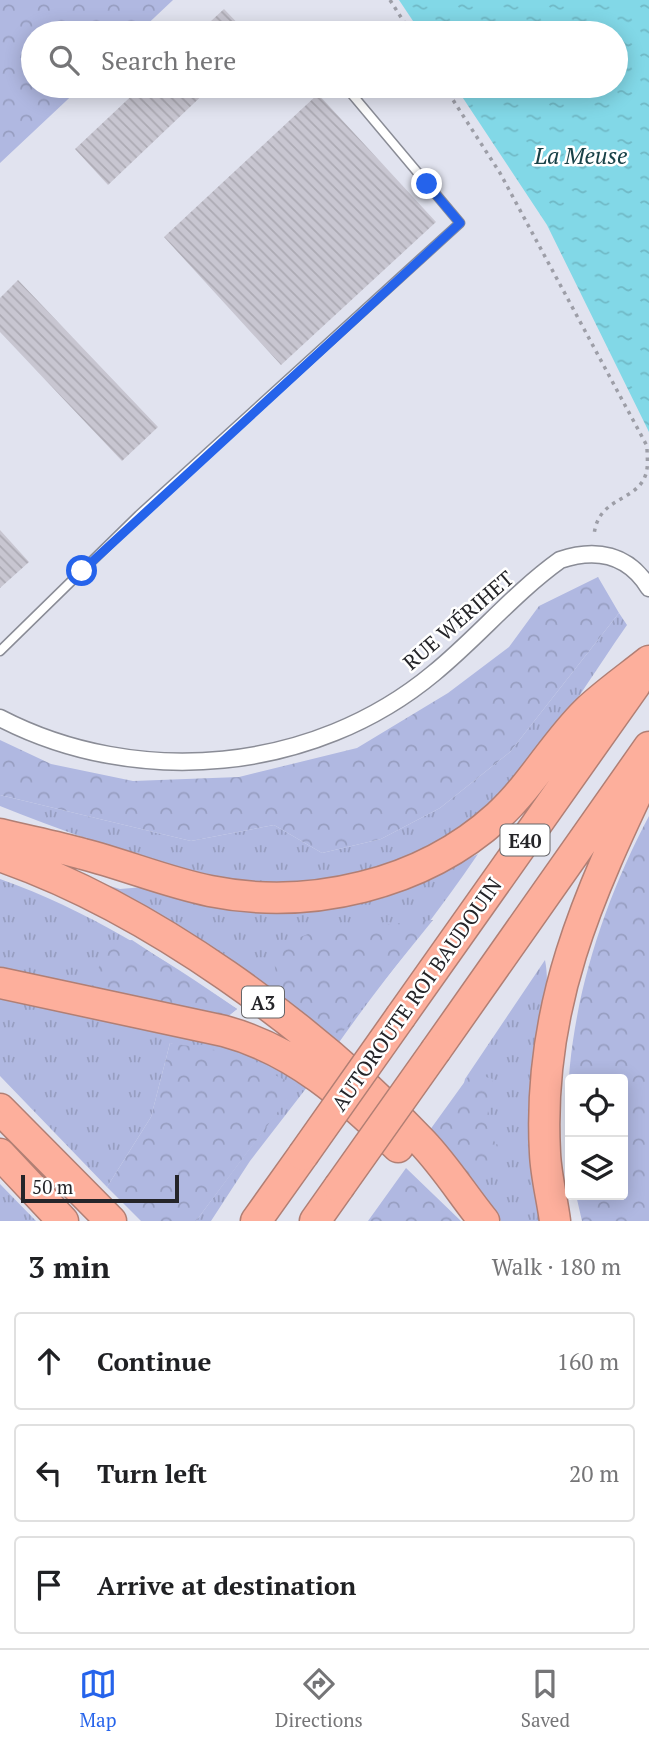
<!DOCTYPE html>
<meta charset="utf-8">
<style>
:root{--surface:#fff;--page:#f2f2f2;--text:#202124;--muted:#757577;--line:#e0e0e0;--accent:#2563eb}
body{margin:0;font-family:"PT Serif",serif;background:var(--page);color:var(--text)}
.controls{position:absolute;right:21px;bottom:21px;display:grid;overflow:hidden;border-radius:7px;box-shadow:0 4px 18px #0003}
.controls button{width:63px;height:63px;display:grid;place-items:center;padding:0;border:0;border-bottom:2px solid var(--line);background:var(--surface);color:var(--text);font:35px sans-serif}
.scale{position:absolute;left:21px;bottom:18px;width:158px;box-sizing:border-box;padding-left:7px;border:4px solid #252529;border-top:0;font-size:19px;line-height:24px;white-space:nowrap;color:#252529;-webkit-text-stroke:5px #fff;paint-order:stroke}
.stop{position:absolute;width:21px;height:21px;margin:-16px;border:5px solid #2563eb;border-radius:50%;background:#fff}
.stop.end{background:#2563eb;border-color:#fff;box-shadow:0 2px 7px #0008}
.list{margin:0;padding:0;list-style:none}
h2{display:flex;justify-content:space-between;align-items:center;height:91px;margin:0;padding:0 28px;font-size:30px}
h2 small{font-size:23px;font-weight:400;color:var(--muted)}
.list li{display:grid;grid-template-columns:46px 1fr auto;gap:21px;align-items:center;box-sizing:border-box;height:98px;margin:0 14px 14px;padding:0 14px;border:2px solid var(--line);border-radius:7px}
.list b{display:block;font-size:26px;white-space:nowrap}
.list em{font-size:23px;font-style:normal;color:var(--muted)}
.icon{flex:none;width:38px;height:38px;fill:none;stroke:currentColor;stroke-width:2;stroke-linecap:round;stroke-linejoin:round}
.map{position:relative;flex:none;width:649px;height:1221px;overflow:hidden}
.search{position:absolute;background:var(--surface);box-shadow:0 4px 18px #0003;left:21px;right:21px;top:21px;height:77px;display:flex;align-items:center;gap:18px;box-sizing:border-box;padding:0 24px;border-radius:38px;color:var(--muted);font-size:26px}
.sheet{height:427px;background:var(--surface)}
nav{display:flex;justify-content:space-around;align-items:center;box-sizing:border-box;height:98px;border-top:2px solid var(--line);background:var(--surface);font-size:19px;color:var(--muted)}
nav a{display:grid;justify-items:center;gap:4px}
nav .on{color:var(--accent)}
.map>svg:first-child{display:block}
.grass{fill:url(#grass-tufts)}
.forest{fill:url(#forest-crowns)}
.water{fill:url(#water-ripples)}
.building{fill:url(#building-back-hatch)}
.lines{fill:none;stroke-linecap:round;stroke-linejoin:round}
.service-casing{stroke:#8a8c96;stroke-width:11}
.minor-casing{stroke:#8a8c96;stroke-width:19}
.motorway-casing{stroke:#b17f74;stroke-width:33}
.path{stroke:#9d9ea7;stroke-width:3.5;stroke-dasharray:3.5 5;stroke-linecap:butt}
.service{stroke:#fff;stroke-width:8}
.minor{stroke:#fff;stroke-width:16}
.motorway{stroke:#fdaf9c;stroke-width:30}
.motorway-bridge-casing{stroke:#b17f74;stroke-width:33;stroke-linecap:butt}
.motorway-bridge{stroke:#fdaf9c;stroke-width:30}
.route{stroke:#2563eb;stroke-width:9}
.labels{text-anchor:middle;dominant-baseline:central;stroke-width:5;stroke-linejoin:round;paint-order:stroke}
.shield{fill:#fff;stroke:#666669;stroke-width:2}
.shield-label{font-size:19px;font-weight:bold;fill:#252529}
.street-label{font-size:21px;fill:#252529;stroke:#fff}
.water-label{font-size:23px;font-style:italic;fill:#194248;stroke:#fff}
</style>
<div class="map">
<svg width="649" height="1221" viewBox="0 0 649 1221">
<defs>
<pattern id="grass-tufts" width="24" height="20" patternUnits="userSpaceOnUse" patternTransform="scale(1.75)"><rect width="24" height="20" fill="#b0b8e1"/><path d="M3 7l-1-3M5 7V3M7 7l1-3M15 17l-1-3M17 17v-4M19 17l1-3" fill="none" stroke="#979ec1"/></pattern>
<pattern id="forest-crowns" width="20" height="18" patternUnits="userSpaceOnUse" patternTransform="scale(1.75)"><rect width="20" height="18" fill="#b0b8e1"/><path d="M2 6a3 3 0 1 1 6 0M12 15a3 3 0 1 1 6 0" fill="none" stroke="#979ec1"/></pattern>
<pattern id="water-ripples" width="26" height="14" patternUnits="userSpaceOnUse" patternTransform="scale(1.75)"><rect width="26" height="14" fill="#82d8e7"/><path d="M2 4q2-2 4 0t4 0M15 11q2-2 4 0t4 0" fill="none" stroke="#70b9c6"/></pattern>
<pattern id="building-back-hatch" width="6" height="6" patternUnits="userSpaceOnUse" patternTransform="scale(1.75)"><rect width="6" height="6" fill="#c8c6d1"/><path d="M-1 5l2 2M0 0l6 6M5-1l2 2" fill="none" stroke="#acaab3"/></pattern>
</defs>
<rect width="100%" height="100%" fill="#e1e3ef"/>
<!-- grass -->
<path class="grass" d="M619,613L627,625C590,678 556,736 512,784C442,861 329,893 227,879C210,877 192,870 175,866C116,850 57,829 0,806V795L191,841L274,825L322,853L381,839L440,808L510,752Z
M478,854C433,921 381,982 335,1048L69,874L120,889L144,887L209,906L276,914L331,909L387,897Z
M0,879C87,910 162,957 237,1009L222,1021L0,973Z
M545,960C551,991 541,1009 536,1039C526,1099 529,1161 541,1221H501L447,1156L465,1079Z
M0,994L230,1045L311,1082L250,1161L211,1221H196L296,1086L170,1043L151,1117L107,1187L0,1076Z
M0,1184L36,1221H0Z"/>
<!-- forest -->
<path class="forest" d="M0,0H173L138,33H33V86H82L0,163Z
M598,577L619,613L510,752L440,808L381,839L322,853L274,825L191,841L0,795V740L51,764L133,781L239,777L357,748L448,693L509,647L539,606Z
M649,816V1221H582L576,1195H623V1079H570V1167C557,1046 593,922 649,816Z
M433,920L340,1035L280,999L272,949L315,931Z
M132,940L237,1009L222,1021L99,993L98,970L106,942Z
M170,1043L228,1052L297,1086L196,1221H141L107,1187L151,1117Z
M471,1073L493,1079L486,1124L500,1153L478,1183L427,1134Z
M406,1168L461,1221H368Z"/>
<!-- water -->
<path class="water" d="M399,0H649V432L547,225L455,86H616V33H421Z"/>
<!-- building -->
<path class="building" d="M224,9L247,33H198Z
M142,86H212L108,185L75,149Z
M318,94L436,222L281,365L164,237Z
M18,280L158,427L122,461L0,332V298Z
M0,530L29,562L0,588Z"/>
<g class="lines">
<!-- service casing -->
<g class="service-casing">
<path id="service" d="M0,651L139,515L460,223L345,86"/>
</g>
<!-- minor casing -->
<g class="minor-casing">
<path id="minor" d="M0,718C137,789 314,773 434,673C478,637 514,593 560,560C596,548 628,554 649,588"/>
</g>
<!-- motorway casing -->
<g class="motorway-casing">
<path id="motorway" d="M0,834C28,841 55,846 83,854C126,865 166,882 210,891C309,911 422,885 498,816C532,785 554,743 587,711C606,693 629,677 649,661
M0,856C150,908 313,1027 422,1142C445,1166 463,1195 484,1221
M0,983L224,1031C295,1050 347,1097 398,1147
M401,1016L635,685
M436,1050L649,747
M0,1109L111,1221
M0,1154L63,1221
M256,1221L303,1155
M315,1221L339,1187
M555,1221C552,1198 546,1176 545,1153C537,1007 588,896 649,768"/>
</g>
<!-- path -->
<path class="path" d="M390,0L411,33
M444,86L500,173L647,446C647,454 648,462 647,469C642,503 597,494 594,536"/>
<!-- service -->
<use href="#service" class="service"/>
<!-- minor -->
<use href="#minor" class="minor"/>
<!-- motorway -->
<use href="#motorway" class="motorway"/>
<!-- motorway-bridge casing -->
<g class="motorway-bridge-casing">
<path id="motorway-bridge" d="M303,1155L401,1016
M339,1187L436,1050"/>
</g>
<!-- motorway-bridge -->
<use href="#motorway-bridge" class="motorway-bridge"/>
</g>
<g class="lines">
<!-- route -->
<path class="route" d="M82,571L460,223L427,184"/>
</g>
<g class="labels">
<!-- shield labels -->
<g class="shield">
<rect x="500.5" y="824.5" width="49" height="31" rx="5"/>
<rect x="242" y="986.5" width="42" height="31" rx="5"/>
</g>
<g class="shield-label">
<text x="525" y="840">E40</text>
<text x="263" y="1002">A3</text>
</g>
<!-- street labels -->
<g class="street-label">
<text transform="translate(458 620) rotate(-41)">RUE WÉRIHET</text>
<text transform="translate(416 994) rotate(-55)">AUTOROUTE ROI BAUDOUIN</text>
</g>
<!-- water labels -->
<g class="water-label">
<text x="581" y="155">La Meuse</text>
</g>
</g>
</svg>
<div class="controls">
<button><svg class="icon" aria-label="locate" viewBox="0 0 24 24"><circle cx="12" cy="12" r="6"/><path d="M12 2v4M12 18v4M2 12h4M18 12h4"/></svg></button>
<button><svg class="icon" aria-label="layers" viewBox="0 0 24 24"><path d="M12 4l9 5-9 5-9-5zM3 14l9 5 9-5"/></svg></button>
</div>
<div class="scale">50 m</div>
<div class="stop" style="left:82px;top:571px"></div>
<div class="stop end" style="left:427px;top:184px"></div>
<div class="search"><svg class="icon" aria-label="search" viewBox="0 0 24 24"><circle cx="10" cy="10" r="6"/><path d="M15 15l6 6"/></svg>Search here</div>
</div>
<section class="sheet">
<h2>3 min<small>Walk · 180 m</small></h2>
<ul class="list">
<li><svg class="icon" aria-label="ahead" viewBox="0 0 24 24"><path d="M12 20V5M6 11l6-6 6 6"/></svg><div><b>Continue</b></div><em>160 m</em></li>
<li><svg class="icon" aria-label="left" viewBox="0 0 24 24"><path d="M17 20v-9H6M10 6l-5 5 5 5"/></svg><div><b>Turn left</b></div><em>20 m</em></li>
<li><svg class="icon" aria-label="arrive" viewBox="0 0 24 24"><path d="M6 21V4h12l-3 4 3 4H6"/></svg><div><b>Arrive at destination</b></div></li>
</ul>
</section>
<nav>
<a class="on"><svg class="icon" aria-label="map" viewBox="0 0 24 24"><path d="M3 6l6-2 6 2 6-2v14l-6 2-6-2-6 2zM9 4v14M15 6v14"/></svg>Map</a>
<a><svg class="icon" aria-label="directions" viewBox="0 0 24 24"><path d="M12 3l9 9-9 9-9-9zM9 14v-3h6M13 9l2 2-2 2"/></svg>Directions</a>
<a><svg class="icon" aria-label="saved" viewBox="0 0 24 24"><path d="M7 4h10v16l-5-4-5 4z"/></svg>Saved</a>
</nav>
